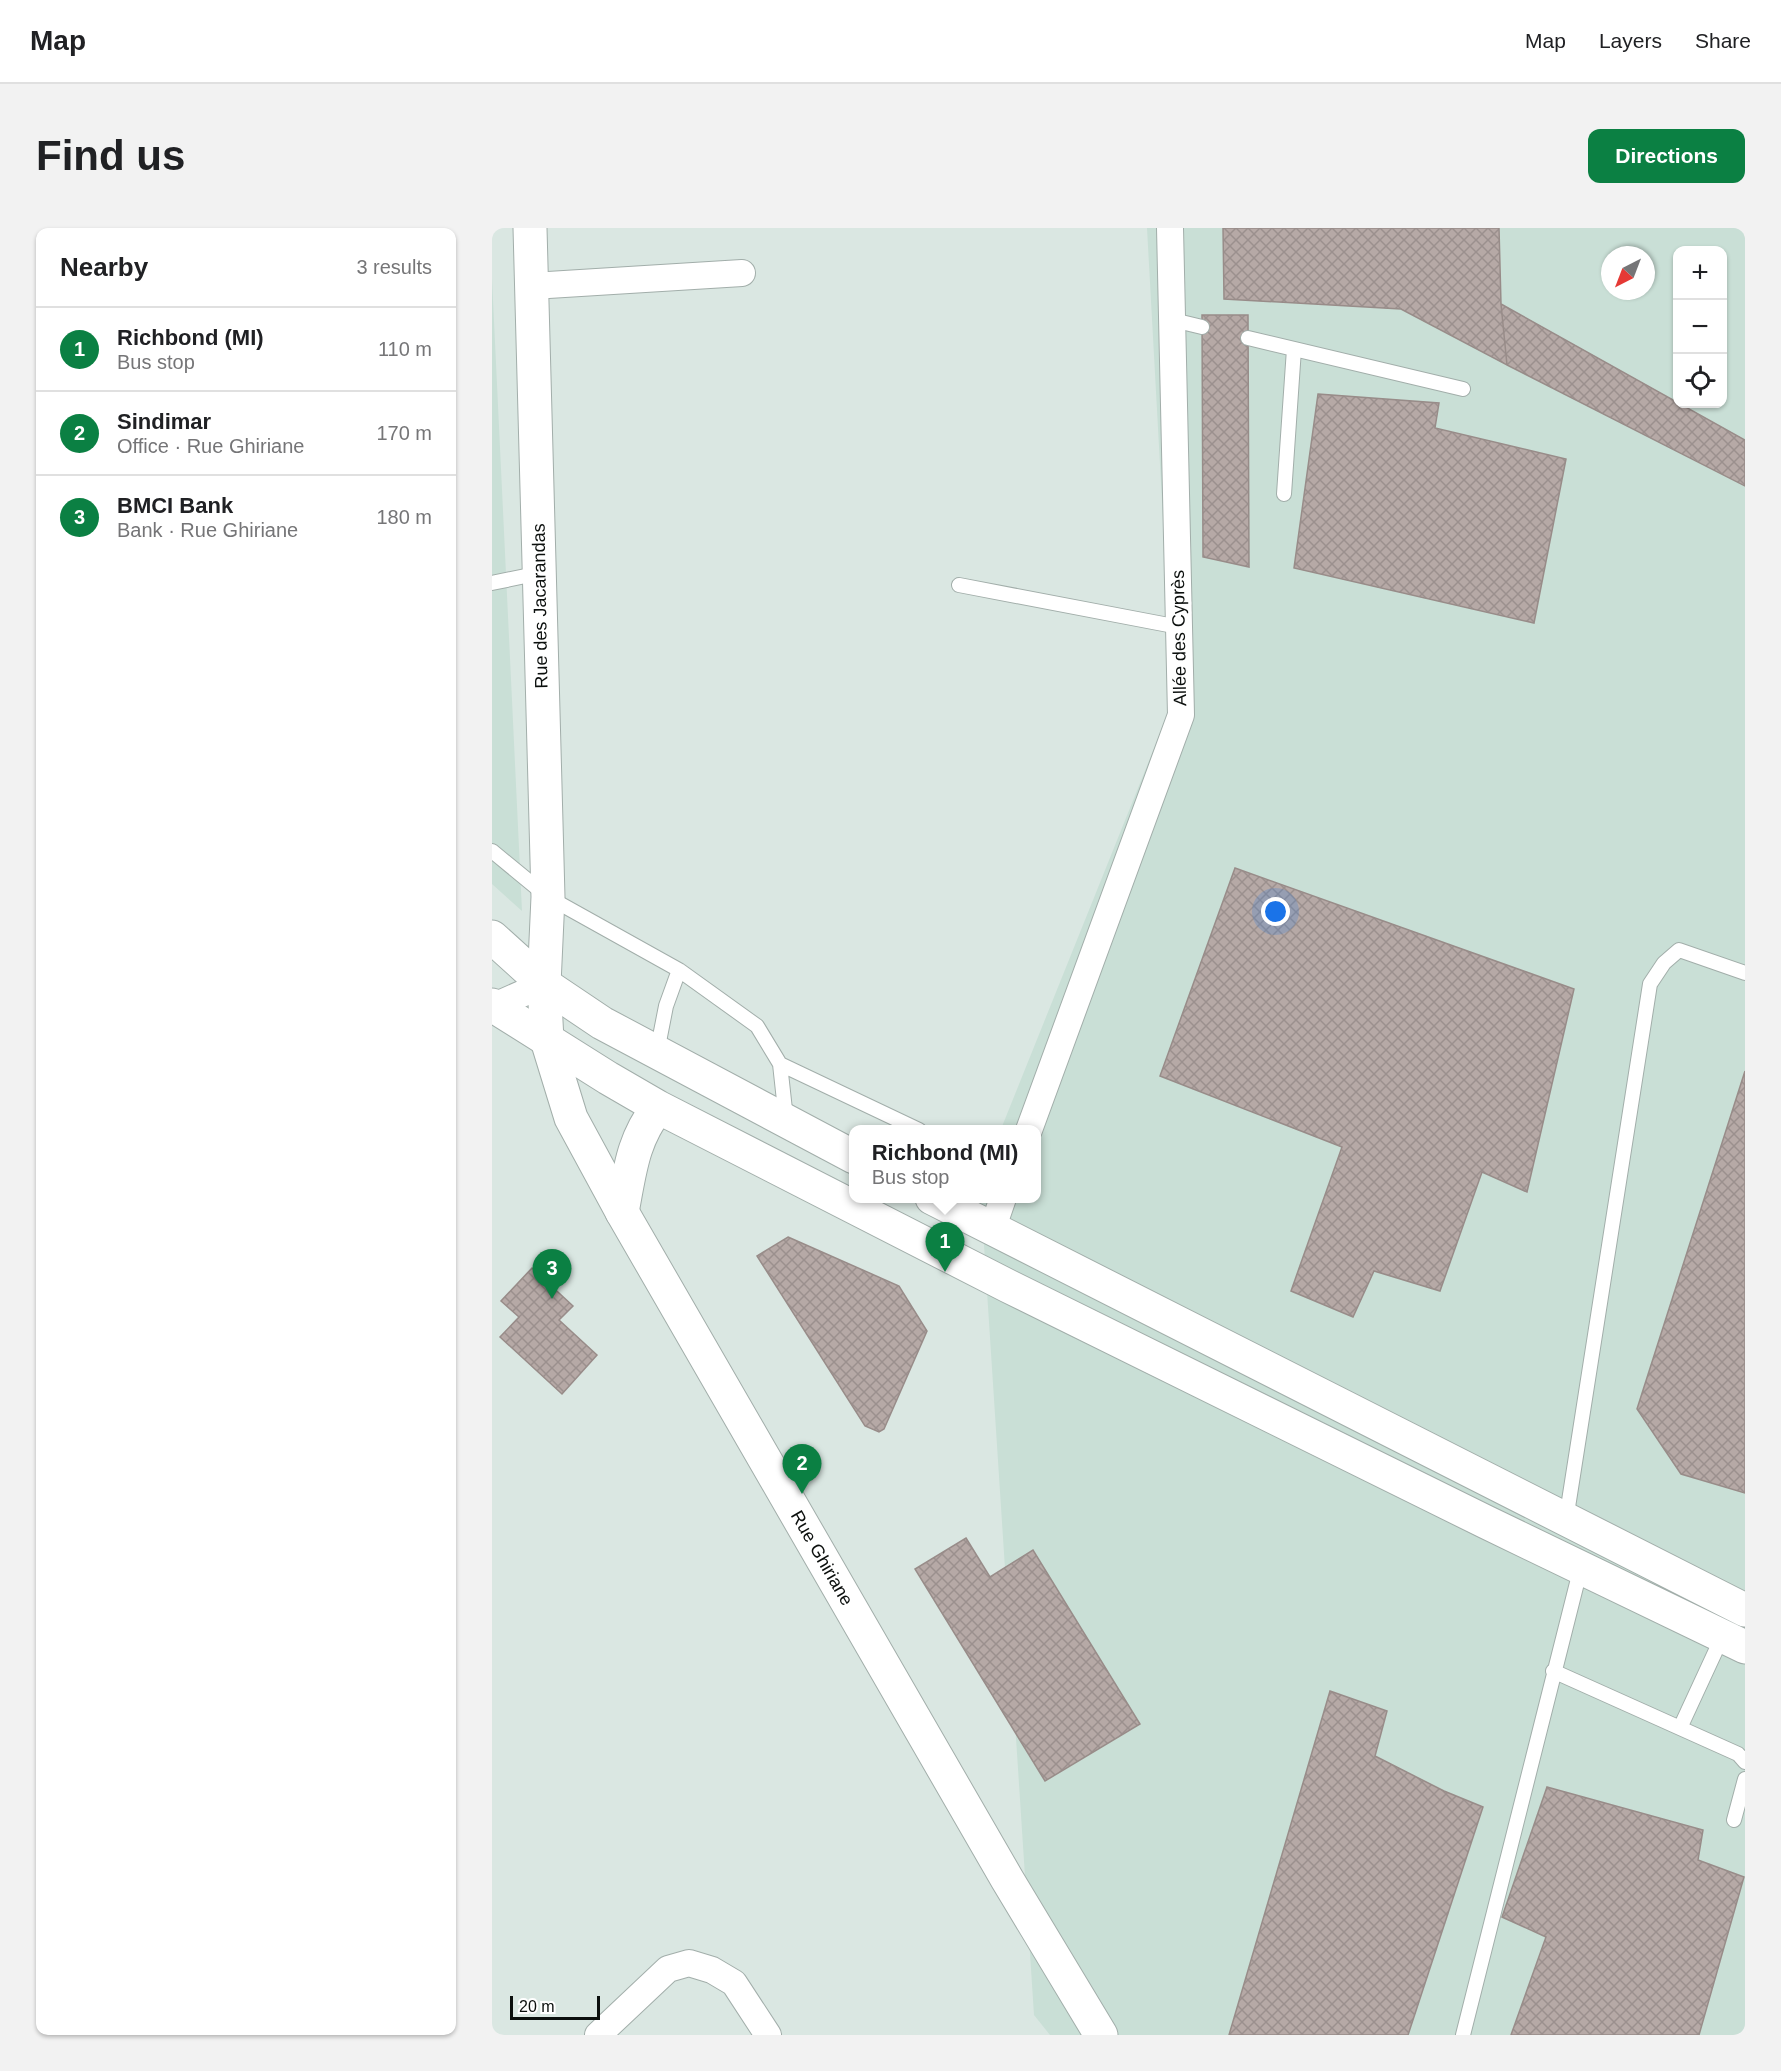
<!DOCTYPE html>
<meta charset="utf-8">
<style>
:root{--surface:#fff;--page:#f2f2f2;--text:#202124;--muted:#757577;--line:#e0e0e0;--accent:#0b8043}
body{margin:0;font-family:Helvetica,sans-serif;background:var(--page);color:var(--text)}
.controls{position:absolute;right:18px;top:18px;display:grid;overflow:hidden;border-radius:12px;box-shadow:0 2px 4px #0004}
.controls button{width:54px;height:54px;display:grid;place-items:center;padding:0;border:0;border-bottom:2px solid var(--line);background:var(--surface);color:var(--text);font:30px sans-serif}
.compass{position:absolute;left:1109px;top:18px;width:54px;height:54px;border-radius:50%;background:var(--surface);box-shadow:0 2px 4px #0004;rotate:222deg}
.scale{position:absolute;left:18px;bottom:15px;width:90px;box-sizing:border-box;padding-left:6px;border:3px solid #0b0f0d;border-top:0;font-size:16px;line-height:21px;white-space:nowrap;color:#0b0f0d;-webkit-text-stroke:4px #fff;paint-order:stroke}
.you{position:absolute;left:784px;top:684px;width:21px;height:21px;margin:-15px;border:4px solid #fff;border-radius:50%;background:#1a73e8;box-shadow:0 0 0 9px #1a73e833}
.badge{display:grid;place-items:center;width:39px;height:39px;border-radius:50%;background:var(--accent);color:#fff;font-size:20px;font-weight:700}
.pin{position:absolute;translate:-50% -50px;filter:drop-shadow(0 2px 3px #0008)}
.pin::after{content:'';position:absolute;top:32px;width:21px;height:18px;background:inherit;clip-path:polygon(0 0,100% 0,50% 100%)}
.popup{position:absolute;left:357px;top:897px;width:192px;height:78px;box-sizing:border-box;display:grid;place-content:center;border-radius:12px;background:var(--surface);filter:drop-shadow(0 2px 4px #0005);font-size:20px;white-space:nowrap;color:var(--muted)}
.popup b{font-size:22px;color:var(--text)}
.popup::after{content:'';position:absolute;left:50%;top:100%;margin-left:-12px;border:12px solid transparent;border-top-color:var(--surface)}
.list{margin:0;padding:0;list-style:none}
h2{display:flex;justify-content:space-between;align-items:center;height:78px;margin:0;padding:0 24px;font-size:26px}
h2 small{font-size:20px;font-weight:400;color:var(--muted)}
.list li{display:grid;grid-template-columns:39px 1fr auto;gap:18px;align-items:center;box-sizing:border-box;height:84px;padding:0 24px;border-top:2px solid var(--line)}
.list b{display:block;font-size:22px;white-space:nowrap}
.list p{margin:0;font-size:20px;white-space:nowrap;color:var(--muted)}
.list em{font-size:20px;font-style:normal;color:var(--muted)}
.icon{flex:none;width:33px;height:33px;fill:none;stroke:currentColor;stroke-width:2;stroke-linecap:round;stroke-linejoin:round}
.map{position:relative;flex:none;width:1253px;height:1807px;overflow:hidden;border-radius:12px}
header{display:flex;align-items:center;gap:36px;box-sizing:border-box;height:84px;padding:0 30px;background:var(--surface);border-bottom:2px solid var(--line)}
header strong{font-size:28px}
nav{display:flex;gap:33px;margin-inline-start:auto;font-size:21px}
.intro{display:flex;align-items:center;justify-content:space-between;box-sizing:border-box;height:144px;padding:0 36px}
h1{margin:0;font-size:42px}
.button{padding:15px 27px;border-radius:12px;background:var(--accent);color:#fff;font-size:21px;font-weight:700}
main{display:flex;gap:36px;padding:0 36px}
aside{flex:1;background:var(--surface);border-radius:12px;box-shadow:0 2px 4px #0004}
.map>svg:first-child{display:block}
.built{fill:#c9dfd6;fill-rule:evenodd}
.building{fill:url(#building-cross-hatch);stroke:#988c89;stroke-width:1.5}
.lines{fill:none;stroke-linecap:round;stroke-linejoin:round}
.lane-casing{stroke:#a2aeaa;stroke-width:16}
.street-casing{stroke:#a2aeaa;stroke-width:28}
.secondary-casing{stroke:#a2aeaa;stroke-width:35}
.primary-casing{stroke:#a2aeaa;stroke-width:35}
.lane{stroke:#fff;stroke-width:14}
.street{stroke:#fff;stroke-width:26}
.secondary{stroke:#fff;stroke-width:33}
.primary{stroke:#fff;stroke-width:33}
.labels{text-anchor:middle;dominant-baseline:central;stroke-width:6;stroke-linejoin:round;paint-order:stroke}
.street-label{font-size:18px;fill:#0b0f0d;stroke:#fff}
</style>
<header>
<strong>Map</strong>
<nav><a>Map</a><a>Layers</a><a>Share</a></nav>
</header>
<div class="intro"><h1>Find us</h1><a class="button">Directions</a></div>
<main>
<aside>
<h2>Nearby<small>3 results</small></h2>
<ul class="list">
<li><span class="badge">1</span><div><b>Richbond (MI)</b><p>Bus stop</p></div><em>110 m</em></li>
<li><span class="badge">2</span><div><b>Sindimar</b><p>Office · Rue Ghiriane</p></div><em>170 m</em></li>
<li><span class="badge">3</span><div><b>BMCI Bank</b><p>Bank · Rue Ghiriane</p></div><em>180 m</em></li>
</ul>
</aside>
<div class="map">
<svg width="1253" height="1807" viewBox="0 0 1253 1807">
<defs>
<pattern id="building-cross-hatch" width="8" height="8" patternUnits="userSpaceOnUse" patternTransform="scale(1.5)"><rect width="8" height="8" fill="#b6a9a6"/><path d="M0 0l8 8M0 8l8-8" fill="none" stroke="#9b908e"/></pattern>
</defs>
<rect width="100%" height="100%" fill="#dae7e2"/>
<!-- built -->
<path class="built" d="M655,0H1253V1807H558L542,1787L489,971L544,970V902L509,901L681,473ZM1186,22H1230V176H1186ZM1118,27H1154V63H1118Z
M0,51L30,683L0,656Z"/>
<!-- building -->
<path class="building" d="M731,0H1007L1009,76L1015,137L909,81L732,71Z
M1009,76L1253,212V258L1015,137Z
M710,87H756L757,339L711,329Z
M826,166L947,175L943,200L1074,231L1042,395L802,340Z
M743,640L1082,761L1035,964L990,944L948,1063L882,1043L861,1089L799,1063L850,919L668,848Z
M1253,843V1265L1189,1246L1145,1181Z
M296,1009L407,1058L435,1103L392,1201L387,1204L373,1198L265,1028Z
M40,1040L81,1078L67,1092L105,1127L70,1166L8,1109L27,1089L9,1073Z
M474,1310L498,1349L541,1322L648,1496L553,1553L423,1341Z
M838,1463L895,1483L883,1528L952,1563L991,1579L916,1807H737Z
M1055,1559L1211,1602L1206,1632L1252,1649L1207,1807H1019L1054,1709L1010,1689Z"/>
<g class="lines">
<!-- lane casing -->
<g class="lane-casing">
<path id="lane" d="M681,92L710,99
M756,110L971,161
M792,266L802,121
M0,355L48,345
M467,357L687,399
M0,623L56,669L187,742L265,798L288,836L294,891
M165,824L174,778L187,742
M288,836L427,902
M1074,1292L1158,756L1172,735L1187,722L1253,745
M1061,1443L1246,1526L1253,1534
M1188,1500L1231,1407
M1242,1592L1253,1551
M971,1807L1089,1339"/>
</g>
<!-- street casing -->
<g class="street-casing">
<path id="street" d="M40,58L250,45
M0,779L52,756
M537,902L689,487L678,0
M500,1002L511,970
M106,1807L176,1741L197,1735L220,1742L242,1755L276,1807"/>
</g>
<!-- secondary casing -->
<g class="secondary-casing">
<path id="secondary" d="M38,0L56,669L52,756L55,812L79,890L130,984L515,1651L609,1807"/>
</g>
<!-- primary casing -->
<g class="primary-casing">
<path id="primary" d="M0,709L52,756L110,795L362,929
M0,777L116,850L166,879L516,1058L994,1294L1253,1419
M440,970L1253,1382
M130,984C138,943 140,913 166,879"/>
</g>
<!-- lane -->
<use href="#lane" class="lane"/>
<!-- street -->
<use href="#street" class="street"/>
<!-- secondary -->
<use href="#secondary" class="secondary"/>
<!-- primary -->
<use href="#primary" class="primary"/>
</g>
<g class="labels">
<!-- street labels -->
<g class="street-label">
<text transform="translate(48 378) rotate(-91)">Rue des Jacarandas</text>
<text transform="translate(687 410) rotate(-91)">Allée des Cyprès</text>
<text transform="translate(330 1330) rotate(60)">Rue Ghiriane</text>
</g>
</g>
</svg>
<div class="controls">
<button>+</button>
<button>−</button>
<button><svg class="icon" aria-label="locate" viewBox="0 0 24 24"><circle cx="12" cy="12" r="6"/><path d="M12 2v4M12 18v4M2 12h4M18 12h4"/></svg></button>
</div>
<svg class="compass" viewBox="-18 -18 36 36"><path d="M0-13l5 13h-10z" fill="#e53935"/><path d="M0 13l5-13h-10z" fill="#757577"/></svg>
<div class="scale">20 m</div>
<div class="you"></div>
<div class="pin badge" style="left:453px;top:1044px">1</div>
<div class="popup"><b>Richbond (MI)</b>Bus stop</div>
<div class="pin badge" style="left:310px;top:1266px">2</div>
<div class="pin badge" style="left:60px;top:1071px">3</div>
</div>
</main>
